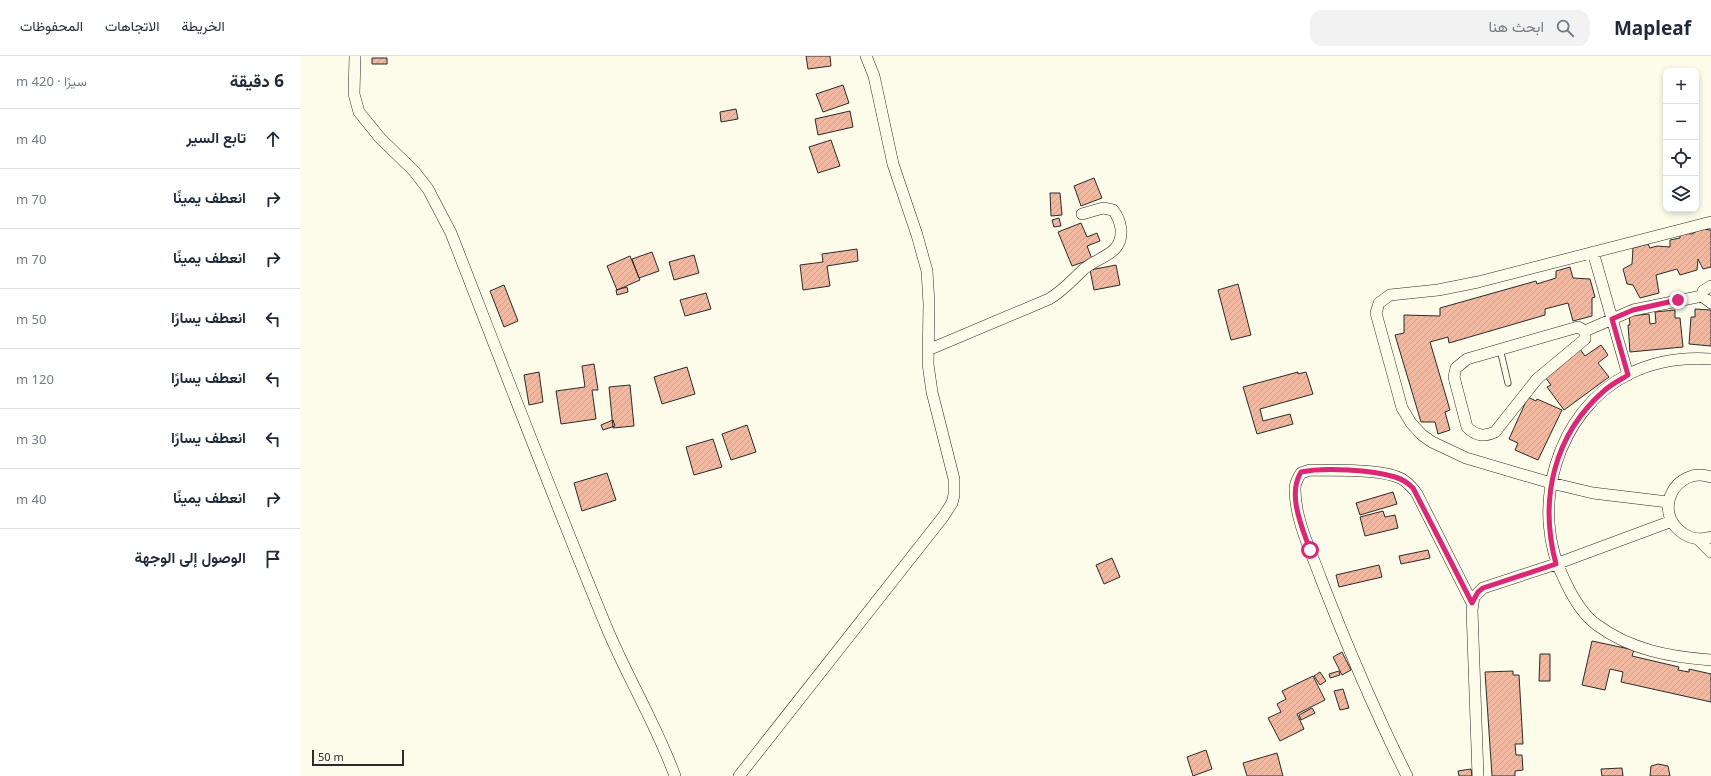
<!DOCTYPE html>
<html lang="ar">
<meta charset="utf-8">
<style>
:root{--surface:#fff;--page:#f2f2f3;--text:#1f2937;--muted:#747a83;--line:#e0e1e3}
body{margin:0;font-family:"Noto Sans",Vazirmatn,sans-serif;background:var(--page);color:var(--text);direction:rtl}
.controls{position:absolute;right:12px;top:12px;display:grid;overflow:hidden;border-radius:8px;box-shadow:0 2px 6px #0003}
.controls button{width:36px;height:36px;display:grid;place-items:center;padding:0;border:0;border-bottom:1px solid var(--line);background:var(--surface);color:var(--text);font:20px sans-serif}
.scale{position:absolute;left:12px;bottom:10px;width:92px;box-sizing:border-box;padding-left:4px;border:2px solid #2b2b2b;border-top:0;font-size:11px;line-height:14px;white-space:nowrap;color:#2b2b2b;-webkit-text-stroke:3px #fdfbea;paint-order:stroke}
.stop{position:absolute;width:12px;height:12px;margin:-9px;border:3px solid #db2777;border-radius:50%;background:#fff}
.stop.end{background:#db2777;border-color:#fff;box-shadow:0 1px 4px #0008}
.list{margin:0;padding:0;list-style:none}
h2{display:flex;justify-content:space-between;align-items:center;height:52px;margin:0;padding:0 16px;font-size:17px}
h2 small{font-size:13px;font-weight:400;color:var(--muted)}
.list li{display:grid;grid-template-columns:26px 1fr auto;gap:12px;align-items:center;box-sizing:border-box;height:60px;padding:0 16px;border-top:1px solid var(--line)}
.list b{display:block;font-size:15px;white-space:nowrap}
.list em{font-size:13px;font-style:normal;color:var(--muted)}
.icon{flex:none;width:22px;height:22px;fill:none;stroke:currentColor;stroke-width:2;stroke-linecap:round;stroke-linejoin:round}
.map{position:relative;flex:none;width:1411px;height:720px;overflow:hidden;direction:ltr}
header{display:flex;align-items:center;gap:24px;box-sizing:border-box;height:56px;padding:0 20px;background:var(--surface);border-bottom:1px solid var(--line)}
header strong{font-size:19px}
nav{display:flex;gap:22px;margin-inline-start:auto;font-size:14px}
.search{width:280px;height:36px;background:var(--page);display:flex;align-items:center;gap:10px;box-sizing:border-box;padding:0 14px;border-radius:12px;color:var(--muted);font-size:15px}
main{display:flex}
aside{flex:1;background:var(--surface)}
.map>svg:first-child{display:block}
.building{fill:url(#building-hatch);stroke:#2b2b2b}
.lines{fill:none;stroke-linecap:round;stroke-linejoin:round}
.lane-casing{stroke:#2b2b2b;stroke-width:7}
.street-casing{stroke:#2b2b2b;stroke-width:12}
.lane{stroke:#fdfbea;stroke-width:5.5}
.street{stroke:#fdfbea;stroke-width:11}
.route{stroke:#db2777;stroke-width:5}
</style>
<header>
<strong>Mapleaf</strong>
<div class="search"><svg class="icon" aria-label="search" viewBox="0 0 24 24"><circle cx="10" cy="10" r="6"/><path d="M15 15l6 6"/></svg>ابحث هنا</div>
<nav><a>الخريطة</a><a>الاتجاهات</a><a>المحفوظات</a></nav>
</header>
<main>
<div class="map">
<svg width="1411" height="720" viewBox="0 0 1411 720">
<defs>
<pattern id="building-hatch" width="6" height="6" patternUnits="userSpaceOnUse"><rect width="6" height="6" fill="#f2b8a0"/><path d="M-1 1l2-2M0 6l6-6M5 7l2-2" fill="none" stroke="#d09e8a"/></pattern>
</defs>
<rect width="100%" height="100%" fill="#fdfbea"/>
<!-- building -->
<path class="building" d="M506,0H530L531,10L508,13Z
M72,2H87V8H72Z
M543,29L549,47L523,56L516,38Z
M436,53L438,63L421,66L420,56Z
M550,55L553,71L518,79L515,63Z
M531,84L540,110L518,117L509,91Z
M794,122L802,142L781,150L774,130Z
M750,137H760L762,159L751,160Z
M759,162L761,170L754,171L752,164Z
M781,167L787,181L797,177L800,185L787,190L792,203L772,210L758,176Z
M1400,173L1411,174V211L1403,213L1398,203L1397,214L1380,219L1377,213L1356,219L1359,237L1340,242L1333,229L1327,228L1323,213L1332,208L1333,192L1348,188L1350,192L1357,190L1370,191V184L1380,182V177L1392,178Z
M557,193L558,205L527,210L530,230L503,234L500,209L523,206L522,198Z
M352,196L359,215L339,222L332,203Z
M394,199L399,217L374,224L369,206Z
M330,200L340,224L317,234L307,210Z
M816,209L820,229L794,234L790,214Z
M1270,211L1273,222L1290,223L1295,241L1292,242V260L1273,265L1268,247L1245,253V259L1149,287L1148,281L1130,286L1150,354L1145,356L1150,374L1138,378L1135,366H1121L1095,279L1104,277V259L1140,260V252L1236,225L1237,228L1256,222V215Z
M938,228L951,279L931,284L918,234Z
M204,229L218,265L204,271L190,235Z
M327,231L328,236L317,239L316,234Z
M406,237L411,253L385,260L380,244Z
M1395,253L1411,254V290L1389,288L1391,261H1395Z
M1375,254V262H1380L1383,291L1330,296L1328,269H1330L1329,260L1349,258L1350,268L1356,267L1355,256Z
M1301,289L1308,299L1298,307L1309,321L1264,354L1247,331L1251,329L1245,321L1280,293L1285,300Z
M294,308L298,334H292L296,363L261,368L256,335L285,331L282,310Z
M387,311L395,338L362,348L354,321Z
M239,316L243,346L229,349L224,319Z
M998,316V318L1006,316L1013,338L960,353L963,365L990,358L993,368L957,378L943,331Z
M330,329L334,370L313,372L309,331Z
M1228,341L1236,345L1237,343L1262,354L1238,404L1215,394L1218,387L1209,383Z
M313,364L315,370L303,374L301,369Z
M447,369L456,396L431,404L422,378Z
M413,383L422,411L394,419L386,391Z
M307,417L316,444L282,455L274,427Z
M1093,436L1097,448L1060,459L1056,447Z
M1083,455L1085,461L1095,459L1098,472L1065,480L1060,461Z
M1128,494L1130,502L1101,508L1099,500Z
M812,502L820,521L804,528L796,509Z
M1079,509L1082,521L1039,531L1036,519Z
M1292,585L1334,594L1332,600L1379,611L1378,614L1389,616V613L1411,618V646L1321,626L1323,616L1310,613L1305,634L1282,629Z
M1042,596L1051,614L1042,619L1033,601Z
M1240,598H1250V625H1239Z
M1039,615L1040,619L1030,622L1029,618Z
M1213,615V619H1219L1223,688H1215L1216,699H1222L1223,714L1215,715V720H1192L1185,616Z
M1020,616L1026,625L1020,629L1014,620Z
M1013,620L1025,644L997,658L1004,673L980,685L968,662L981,656L977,648L986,643L982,635Z
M1043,633L1049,652L1040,654L1034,635Z
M1012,652L1015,657L1001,664L999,659Z
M906,694L912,713L893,720L887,701Z
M977,697L983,720H947L943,707Z
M1358,708L1368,710L1370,720H1350L1351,710Z
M1322,712L1323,720H1302L1301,713Z
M1171,713L1172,720H1159L1158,715Z"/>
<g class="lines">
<!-- lane casing -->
<g class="lane-casing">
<path id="lane" d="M1200,293L1208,327"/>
</g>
<!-- street casing -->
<g class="street-casing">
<path id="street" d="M55,0L54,38L59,56L80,82L114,115L128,133L151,177C202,308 252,439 306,570C327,621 356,668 375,720
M1293,196L1328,319
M1402,240L1403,235L1411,230
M1402,240L1411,247
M1278,271L1285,275V283L1237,323L1195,376C1184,381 1176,380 1167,371L1154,321L1156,312L1167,303Z
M1285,275L1333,254L1402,240
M628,294L749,243C763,235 772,224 784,213C799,200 823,199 821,173C820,166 818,160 813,154L803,152L782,158
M1411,303C1382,301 1355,305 1329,318C1256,354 1228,455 1265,525C1272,540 1283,559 1297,569C1331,594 1370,601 1411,604
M1411,421C1375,409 1351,457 1384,478C1392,483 1402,484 1411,481
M1368,446L1293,437L1251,427L1166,402L1132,386L1122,379L1111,367L1102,352L1076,257L1079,247L1090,239L1138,234L1178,226L1411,166
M1398,483L1411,496
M439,720L643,461L652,447L654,439V423L632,336L628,308L629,248L627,215L617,179L593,108L574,20L566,0
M1107,720C1075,656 1047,590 1021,523C1011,495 995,464 995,433C995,426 998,422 1001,417L1010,414C1034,415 1081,412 1102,423C1108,427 1113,432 1117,438L1172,547
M1178,720L1172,554L1174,541L1183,532L1256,508L1372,465"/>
</g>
<!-- lane -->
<use href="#lane" class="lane"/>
<!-- street -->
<use href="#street" class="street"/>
</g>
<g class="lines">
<!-- route -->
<path class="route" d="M1010,494C1002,471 987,439 1001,416C1024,411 1072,414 1095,421C1102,423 1108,427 1113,432L1172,547L1178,536L1183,532L1256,508C1239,444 1253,379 1305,334C1312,328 1320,324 1328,319L1312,263L1333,254L1378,244"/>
</g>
</svg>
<div class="controls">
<button>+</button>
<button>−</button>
<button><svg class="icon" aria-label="locate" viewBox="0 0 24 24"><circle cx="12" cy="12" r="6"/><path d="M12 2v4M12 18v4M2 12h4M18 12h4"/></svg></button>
<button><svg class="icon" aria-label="layers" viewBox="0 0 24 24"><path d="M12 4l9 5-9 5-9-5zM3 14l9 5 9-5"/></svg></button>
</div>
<div class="scale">50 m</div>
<div class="stop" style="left:1010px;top:494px"></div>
<div class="stop end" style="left:1378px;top:244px"></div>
</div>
<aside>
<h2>6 دقيقة<small>سيرًا · 420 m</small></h2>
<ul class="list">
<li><svg class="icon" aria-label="ahead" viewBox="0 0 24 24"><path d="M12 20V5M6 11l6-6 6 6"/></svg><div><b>تابع السير</b></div><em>40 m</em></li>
<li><svg class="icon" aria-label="right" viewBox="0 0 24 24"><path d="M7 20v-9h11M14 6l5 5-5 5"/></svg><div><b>انعطف يمينًا</b></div><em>70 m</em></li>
<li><svg class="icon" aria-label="right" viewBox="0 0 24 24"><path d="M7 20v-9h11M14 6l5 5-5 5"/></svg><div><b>انعطف يمينًا</b></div><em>70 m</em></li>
<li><svg class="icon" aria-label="left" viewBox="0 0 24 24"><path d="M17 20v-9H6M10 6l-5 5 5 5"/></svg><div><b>انعطف يسارًا</b></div><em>50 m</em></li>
<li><svg class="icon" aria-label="left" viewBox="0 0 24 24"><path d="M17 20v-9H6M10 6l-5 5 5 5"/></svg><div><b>انعطف يسارًا</b></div><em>120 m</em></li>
<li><svg class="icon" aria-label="left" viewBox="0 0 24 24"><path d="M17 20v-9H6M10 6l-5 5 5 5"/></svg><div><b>انعطف يسارًا</b></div><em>30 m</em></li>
<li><svg class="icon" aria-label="right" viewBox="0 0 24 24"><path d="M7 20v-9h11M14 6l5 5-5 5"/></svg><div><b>انعطف يمينًا</b></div><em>40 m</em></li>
<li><svg class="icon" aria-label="arrive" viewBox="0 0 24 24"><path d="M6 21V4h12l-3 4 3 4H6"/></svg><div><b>الوصول إلى الوجهة</b></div></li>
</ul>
</aside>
</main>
